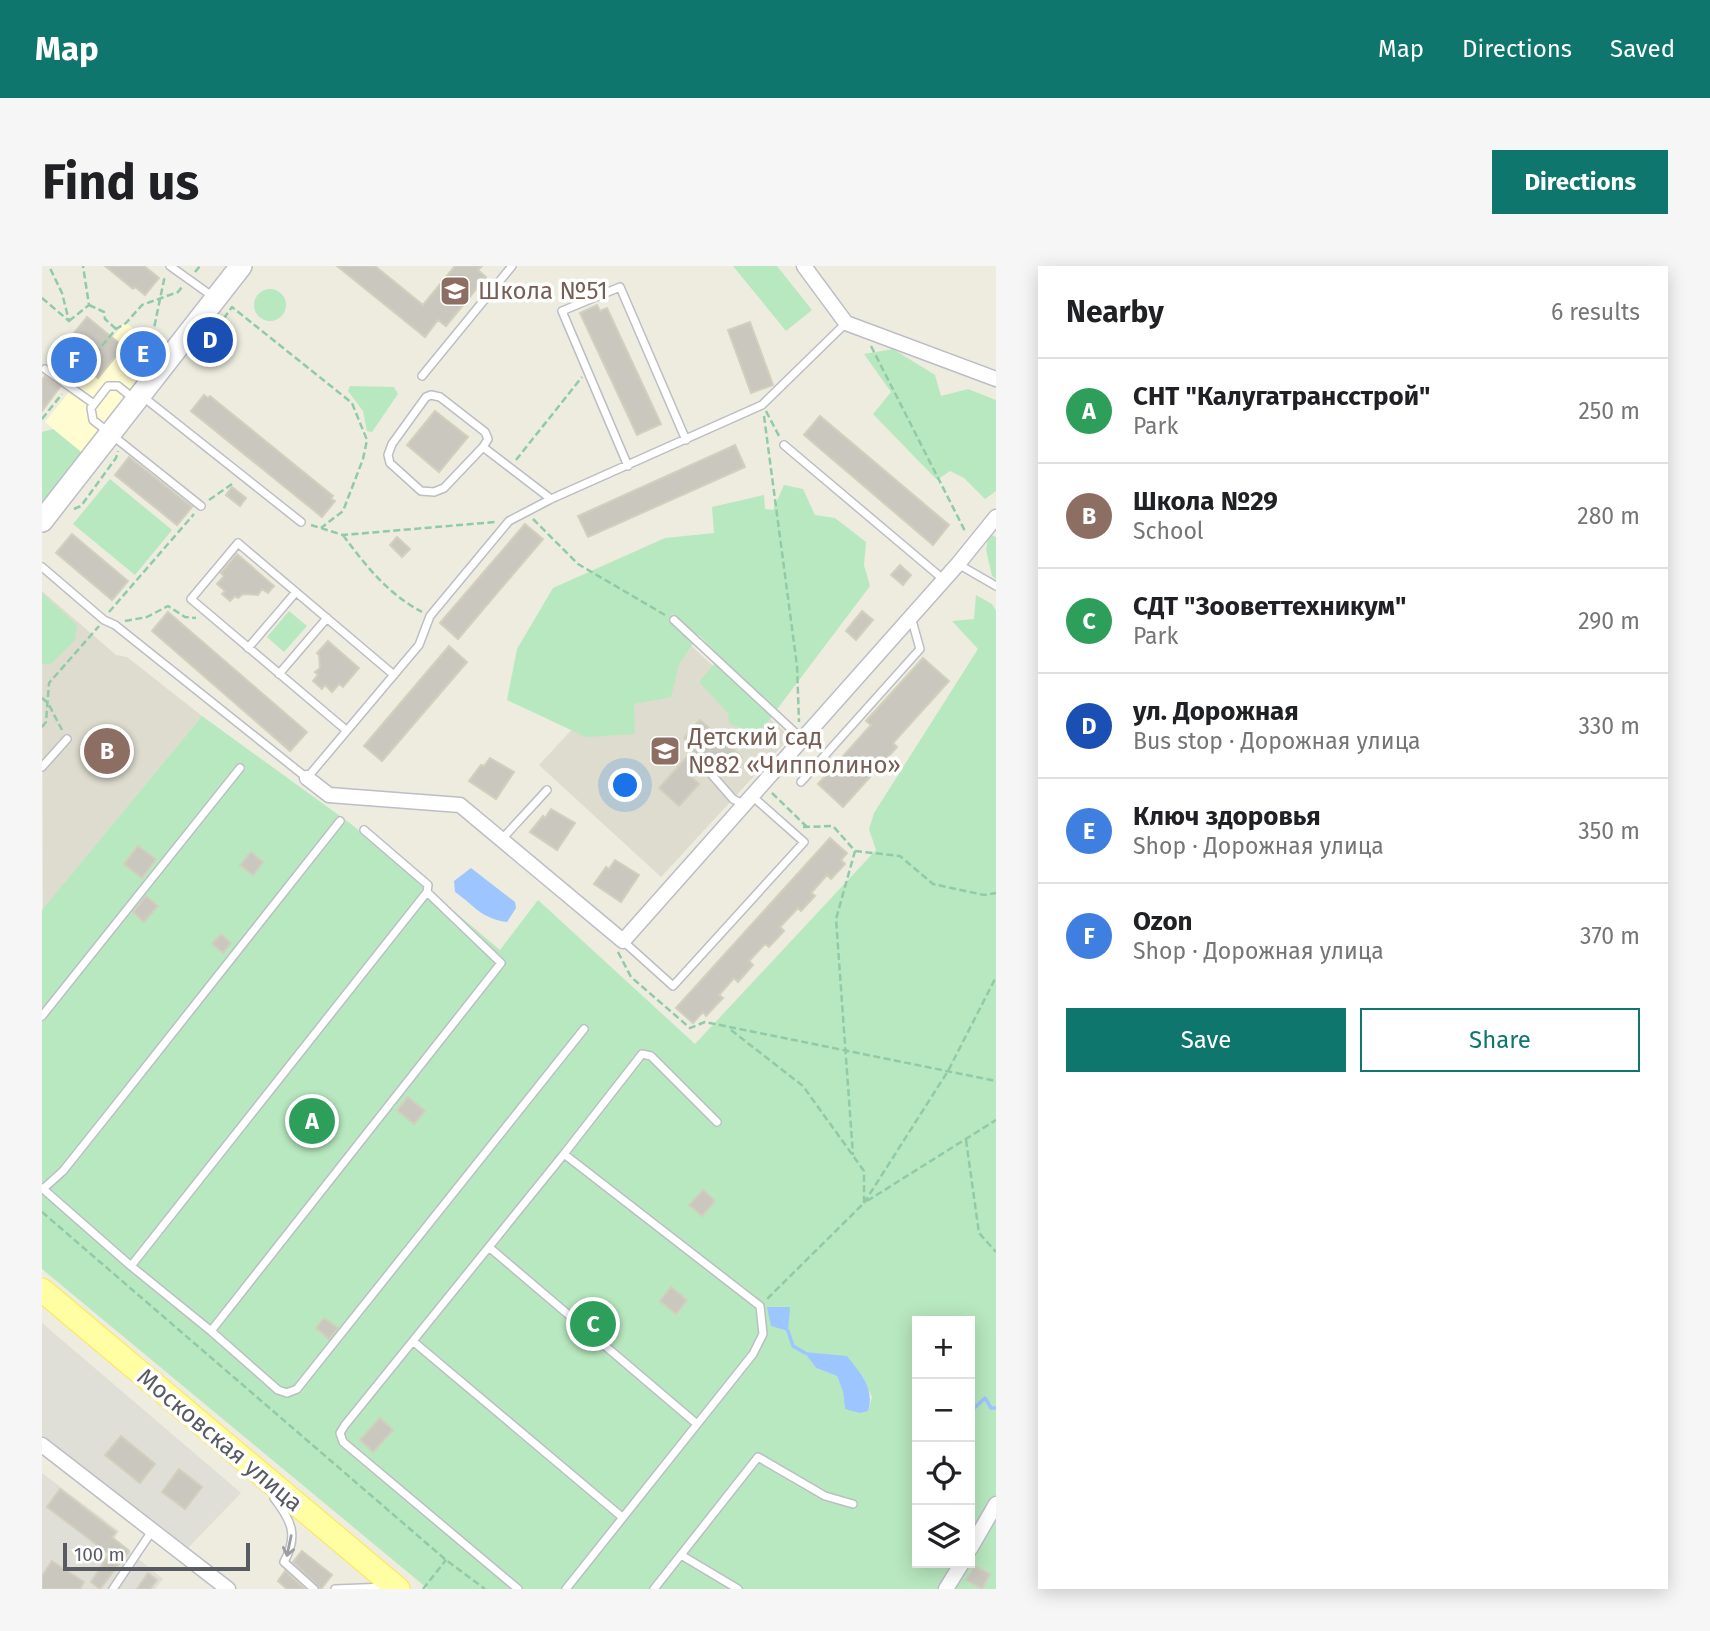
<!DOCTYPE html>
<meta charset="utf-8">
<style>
:root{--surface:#fff;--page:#f6f6f6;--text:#202124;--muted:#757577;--line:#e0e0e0;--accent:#0f766e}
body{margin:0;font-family:"Fira Sans",sans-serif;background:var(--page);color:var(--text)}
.controls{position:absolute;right:21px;bottom:21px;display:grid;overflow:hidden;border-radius:0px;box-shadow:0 4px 18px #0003}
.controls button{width:63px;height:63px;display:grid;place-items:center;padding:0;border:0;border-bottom:2px solid var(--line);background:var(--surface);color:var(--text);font:35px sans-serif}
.scale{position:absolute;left:21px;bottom:18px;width:187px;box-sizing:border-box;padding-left:7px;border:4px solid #585b62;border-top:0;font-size:19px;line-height:24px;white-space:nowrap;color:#585b62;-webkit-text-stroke:5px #fff;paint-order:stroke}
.you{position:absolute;left:584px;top:520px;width:24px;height:24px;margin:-18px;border:5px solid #fff;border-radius:50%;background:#1a73e8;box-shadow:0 0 0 10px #1a73e833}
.badge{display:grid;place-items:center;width:46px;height:46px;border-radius:50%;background:var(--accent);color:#fff;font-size:23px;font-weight:700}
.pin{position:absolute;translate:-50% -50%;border:4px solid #fff;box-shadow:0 2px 7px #0006}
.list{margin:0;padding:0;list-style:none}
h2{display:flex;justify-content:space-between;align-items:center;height:91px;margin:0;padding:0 28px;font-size:30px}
h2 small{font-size:23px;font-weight:400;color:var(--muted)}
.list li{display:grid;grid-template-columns:46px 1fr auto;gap:21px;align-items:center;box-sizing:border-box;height:105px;padding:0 28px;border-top:2px solid var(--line)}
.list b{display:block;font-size:26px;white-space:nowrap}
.list p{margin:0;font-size:23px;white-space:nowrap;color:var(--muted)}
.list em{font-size:23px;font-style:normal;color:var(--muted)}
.actions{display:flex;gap:14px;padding:21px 28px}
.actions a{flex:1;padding:16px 0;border:2px solid var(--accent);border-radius:0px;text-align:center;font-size:24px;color:var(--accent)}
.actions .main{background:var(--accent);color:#fff}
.icon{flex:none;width:38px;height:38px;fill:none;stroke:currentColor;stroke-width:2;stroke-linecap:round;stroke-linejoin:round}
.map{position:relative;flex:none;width:954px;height:1323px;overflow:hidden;border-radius:0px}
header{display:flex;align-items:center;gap:42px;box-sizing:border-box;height:98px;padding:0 35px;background:var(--accent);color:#fff}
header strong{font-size:33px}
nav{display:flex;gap:38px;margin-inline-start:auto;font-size:24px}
.intro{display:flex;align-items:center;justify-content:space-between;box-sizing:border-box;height:168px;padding:0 42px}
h1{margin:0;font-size:49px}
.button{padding:18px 32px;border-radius:0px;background:var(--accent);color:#fff;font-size:24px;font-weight:700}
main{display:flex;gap:42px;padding:0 42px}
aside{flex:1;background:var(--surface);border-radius:0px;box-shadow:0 4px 18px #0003}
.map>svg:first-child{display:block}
.commercial{fill:#fffcd2}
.industrial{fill:#e0dfd7}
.education{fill:#dddcce}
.green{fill:#b8e8bf;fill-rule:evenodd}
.water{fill:#9dc5ff}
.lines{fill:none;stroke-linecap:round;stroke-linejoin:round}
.stream{stroke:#9dc5ff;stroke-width:3.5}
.building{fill:#cac8be;stroke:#d2cfbd;stroke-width:2}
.lane-casing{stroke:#bcbec5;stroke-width:10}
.street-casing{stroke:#bcbec5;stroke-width:17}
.secondary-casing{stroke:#bcbfc7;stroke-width:24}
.primary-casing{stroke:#ffe846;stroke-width:25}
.path{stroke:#91caa9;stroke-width:2.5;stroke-dasharray:7 3.5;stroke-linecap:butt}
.lane{stroke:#fff;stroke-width:7}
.street{stroke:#fff;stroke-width:14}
.secondary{stroke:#fff;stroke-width:21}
.primary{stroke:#fffea2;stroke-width:23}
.oneway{stroke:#9b9da1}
.labels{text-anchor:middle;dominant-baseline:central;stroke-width:7;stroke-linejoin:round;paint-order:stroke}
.education-label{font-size:24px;fill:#785e54;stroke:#fff;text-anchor:start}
.street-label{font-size:24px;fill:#585b62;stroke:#fff}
</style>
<header>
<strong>Map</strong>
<nav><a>Map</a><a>Directions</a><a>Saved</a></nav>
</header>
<div class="intro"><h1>Find us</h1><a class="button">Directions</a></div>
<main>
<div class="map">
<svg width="954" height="1323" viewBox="0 0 954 1323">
<rect width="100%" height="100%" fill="#edecdf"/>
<!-- commercial -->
<path class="commercial" d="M83,56L120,85L39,186L3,156Z"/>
<!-- industrial -->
<path class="industrial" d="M0,1057L199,1227L144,1284L0,1171Z
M0,1207L77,1265L72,1273L121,1313L113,1323H0Z"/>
<!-- education -->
<path class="education" d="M0,325L74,389L85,391L160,450L1,643Z
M627,359L748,471L619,611L497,499Z"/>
<!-- green -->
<path class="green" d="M691,0H735L770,44L744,65Z
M212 39a16 16 0 1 1 32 0a16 16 0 1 1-32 0Z
M851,83L893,109L899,130L926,123L954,134V225L943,233L922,212L908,205L895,214L831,148L849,126L822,88Z
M308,120L352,121L356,128L330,166L325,165L321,145L306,125Z
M11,163L39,186V194L0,240V166Z
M68,213L130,264L93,309L31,258Z
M742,219L761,223L773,249L793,252L824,276L822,299L828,320L715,470L687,457L686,447L657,416L678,391L657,369L637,398L629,431L592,438L593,468L544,471L465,434L475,383L511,322L623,272L672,267L670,241L722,229L723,243L731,244Z
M947,268L954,271V313L950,310L944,284Z
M0,327L35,359L33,374L9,398H0Z
M934,329L950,338L954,345V1323H386L0,1003V644L160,450L309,558L458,684L496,634L653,778L834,584L827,563L832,547L936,383L910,355L932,353ZM875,1055H928V1297H875ZM762,1086L821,1111L830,1131L826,1145L803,1143L801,1126L795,1110L774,1102Z
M247,345L265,360L242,386L225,371Z"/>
<!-- water -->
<path class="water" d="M429,602L473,636L474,642L465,656C438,652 433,640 413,626L412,615Z
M725,1041H748L746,1065L729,1060Z
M762,1086L805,1090C819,1108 833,1122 826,1145L818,1147L803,1143L801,1126L795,1110L774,1102Z"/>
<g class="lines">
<!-- stream -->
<path class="stream" d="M746,1065L751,1080L763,1087
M928,1146L943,1132L949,1142H954"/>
</g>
<!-- building -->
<path class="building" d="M63,0H102L117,12L103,29L93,21L91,23Z
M295,0H333L381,39L413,0H440L436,4L444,11L404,60L396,54L383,71Z
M555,39L558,45L565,42L619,158L595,169L538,47Z
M45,51L78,78L75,82L79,84L56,112L40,99L28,113L8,97Z
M708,56L731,119L709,127L686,64Z
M3,110L18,121L0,145V114Z
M162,129L166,132L168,130L291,230L289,233L293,235L280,251L149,145Z
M393,145L426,171L397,206L365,179Z
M778,150L907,259L891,279L762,169Z
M693,179L703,201L546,271L536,250Z
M87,191L150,241L135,259L73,209Z
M190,221L204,232L198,240L184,229Z
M483,258L501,273L416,373L398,357Z
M30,268L86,315L70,334L14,287Z
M355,271L368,283L360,291L348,279Z
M195,288L232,320L226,327L220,323L216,329L201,328L196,332L193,330L188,335L180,328L183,325L175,318L182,310L179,307Z
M858,299L869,309L861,319L849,309Z
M820,345L831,354L814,374L804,365Z
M126,346L265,466L248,485L110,365Z
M286,375L317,402L301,421L297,418L290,426L283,419L280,423L271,415L276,409L273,406L278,402L277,389L275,387Z
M407,380L425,396L340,495L322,480Z
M881,392L907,415L851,477L855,481L801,541L776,518L829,459L824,455Z
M658,454L700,491L684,509L664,491L647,509L657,518L637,540L617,522L653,482L642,472Z
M448,492L472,506L454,533L427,515L439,499L442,500Z
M509,543L533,557L515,584L488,566L501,550L503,552Z
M788,572L805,587L799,594L803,598L789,613L785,609L769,627L773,630L759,645L756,642L738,661L742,665L727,681L723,678L707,695L711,699L696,716L692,712L677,729L681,732L664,750L661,746L651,757L634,742Z
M96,580L114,593L100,612L82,598Z
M209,586L221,596L211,609L198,599Z
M573,594L597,609L579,636L552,618L564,601L567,603Z
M104,630L116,640L102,656L91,646Z
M179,668L189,677L181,687L170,678Z
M366,831L383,845L372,858L355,844Z
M661,924L673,935L660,950L647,939Z
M629,1021L645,1034L634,1048L618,1035Z
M282,1052L296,1062L287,1073L274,1062Z
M338,1152L351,1164L331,1186L318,1174Z
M79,1170L113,1198L98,1217L63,1189Z
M137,1203L160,1221L143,1243L120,1226Z
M18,1223L74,1266L70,1271L87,1285L58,1323L49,1316L67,1288L5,1241Z
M260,1285L290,1309L279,1323L251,1296Z
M10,1295L42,1316L38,1323H0V1310Z
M933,1300L948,1308L940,1323L924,1314Z
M243,1305L263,1323H245L236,1315Z
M106,1307L115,1314L108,1323H95Z"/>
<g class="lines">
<!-- lane casing -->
<g class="lane-casing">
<path id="lane" d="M128,0L170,30
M3,103L52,138
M380,110L470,0
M100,130L259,256
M92,133L76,120H66L49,142L51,154L159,240
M742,179L901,313
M441,181L402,222L392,226L379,225L348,197L346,189L350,178L384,131L389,129L398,131L443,166L446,173L441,181L509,233
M586,200L520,45L578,21L644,174
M916,298L954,320
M0,301L62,354L73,359L265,512L377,379L388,350L467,255L509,233L720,139L804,57
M632,354L760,473
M206,382L254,326
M237,408L285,352
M304,464L149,333L196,277L352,409
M0,501L25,473
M670,509L691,533L701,538
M759,516L878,383L871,358L865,355
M460,573L505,524
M581,675L631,720L762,576L710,530
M0,750L198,502
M522,888L600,788L609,790L675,856
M0,922L89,1000L169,1065L459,697L385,626
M1,923L21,905L76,836L298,555
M448,982L655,1158
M89,1000L385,626L386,619L322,564
M169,1065L236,1124L245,1127L255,1123L542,763
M372,1076L580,1251
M232,1232C249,1254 257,1269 242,1296L272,1323
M639,1289L696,1323
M71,1323L110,1265
M293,1323L345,1321
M476,1323L301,1176L298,1167L303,1159L522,888L718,1040L721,1068L711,1088L524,1323
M612,1323L716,1191L783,1230L811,1238"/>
</g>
<!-- street casing -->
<g class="street-casing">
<path id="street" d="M762,0L804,57L954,113
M265,512L287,529L418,539L581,675L916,298L954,251
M0,1179L186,1323
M928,1283L954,1238
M904,1323L920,1297"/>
</g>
<!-- secondary casing -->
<g class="secondary-casing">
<path id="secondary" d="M0,255L199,0"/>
</g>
<!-- primary casing -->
<g class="primary-casing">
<path id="primary" d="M0,1024L356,1323"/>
</g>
<!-- path -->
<path class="path" d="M153,6L158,0
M0,32L27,55L20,27L7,0
M47,39L62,46L63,53L74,63
M27,55L47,39L41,0
M829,80L924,267
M106,91L123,9
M149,91H154L190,41L310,137L325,174L321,193L301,245L279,262
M33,112L74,63L84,57L100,39L136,26L140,21
M724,145L737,170
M722,150L755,400L757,456
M0,153L20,128
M474,194L540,111
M167,234L193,216
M32,243L39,240L74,192L76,185
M491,253L536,298L623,349
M269,259L301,269L453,256
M301,269C323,299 346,328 380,346
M67,346L152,248
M83,355L105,351L126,340L143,351L154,352
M0,432L6,437L20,464
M0,461L4,456L7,417L57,360
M730,527L765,561
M761,561L791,560L813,585L794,653L811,889
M813,585L858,590L891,618L942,629L954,627
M576,686L589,711L648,762L663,756L954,815
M689,764L761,820L822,905V937L725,1033
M924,874L937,967L954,986
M825,935L954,854
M822,937L906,805L954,711
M0,946L404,1294L443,1323
M381,1323L404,1294"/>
<!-- lane -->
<use href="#lane" class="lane"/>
<!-- street -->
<use href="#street" class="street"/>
<!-- secondary -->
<use href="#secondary" class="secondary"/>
<!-- primary -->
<use href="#primary" class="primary"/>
</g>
<!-- one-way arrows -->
<defs><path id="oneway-shaft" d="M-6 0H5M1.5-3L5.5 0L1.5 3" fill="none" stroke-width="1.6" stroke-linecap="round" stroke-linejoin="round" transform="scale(1.75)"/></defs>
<use class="oneway" href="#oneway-shaft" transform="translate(247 1280) rotate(102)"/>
<!-- icons -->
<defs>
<g id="school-square" transform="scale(1.575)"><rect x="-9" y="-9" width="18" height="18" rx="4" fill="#8d6e63" stroke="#fff"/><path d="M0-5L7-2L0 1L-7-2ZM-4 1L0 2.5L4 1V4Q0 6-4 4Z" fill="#fff"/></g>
</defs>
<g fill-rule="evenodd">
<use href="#school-square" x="413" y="25"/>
<use href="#school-square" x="623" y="485"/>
</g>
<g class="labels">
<!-- education labels -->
<g class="education-label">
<text x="436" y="25">Школа №51</text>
<text x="646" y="471">Детский сад<tspan x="646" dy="28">№82 «Чипполино»</tspan></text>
</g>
<!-- street labels -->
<g class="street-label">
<text transform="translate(178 1174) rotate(40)">Московская улица</text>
</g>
</g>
</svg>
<div class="controls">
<button>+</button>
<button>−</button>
<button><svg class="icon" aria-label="locate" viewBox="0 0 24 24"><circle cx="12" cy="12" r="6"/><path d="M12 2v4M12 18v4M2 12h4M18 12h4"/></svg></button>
<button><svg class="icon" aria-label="layers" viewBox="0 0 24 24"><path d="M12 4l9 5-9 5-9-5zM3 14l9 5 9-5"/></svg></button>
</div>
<div class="scale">100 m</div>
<div class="you"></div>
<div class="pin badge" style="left:270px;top:855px;background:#2e9e5b">A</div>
<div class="pin badge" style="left:65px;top:485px;background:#8d6e63">B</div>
<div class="pin badge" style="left:551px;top:1058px;background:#2e9e5b">C</div>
<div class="pin badge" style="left:168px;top:74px;background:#1a4fb4">D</div>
<div class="pin badge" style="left:101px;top:88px;background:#3f7fe0">E</div>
<div class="pin badge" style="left:32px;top:94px;background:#3f7fe0">F</div>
</div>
<aside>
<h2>Nearby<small>6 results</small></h2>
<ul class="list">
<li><span class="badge" style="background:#2e9e5b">A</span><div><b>СНТ &quot;Калугатрансстрой&quot;</b><p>Park</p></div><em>250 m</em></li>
<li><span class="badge" style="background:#8d6e63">B</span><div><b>Школа №29</b><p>School</p></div><em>280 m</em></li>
<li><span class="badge" style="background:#2e9e5b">C</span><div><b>СДТ &quot;Зооветтехникум&quot;</b><p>Park</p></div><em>290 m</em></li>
<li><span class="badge" style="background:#1a4fb4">D</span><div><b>ул. Дорожная</b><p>Bus stop · Дорожная улица</p></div><em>330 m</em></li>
<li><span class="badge" style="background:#3f7fe0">E</span><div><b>Ключ здоровья</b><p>Shop · Дорожная улица</p></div><em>350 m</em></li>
<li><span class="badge" style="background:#3f7fe0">F</span><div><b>Ozon</b><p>Shop · Дорожная улица</p></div><em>370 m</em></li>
</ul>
<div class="actions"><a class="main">Save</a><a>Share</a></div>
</aside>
</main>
